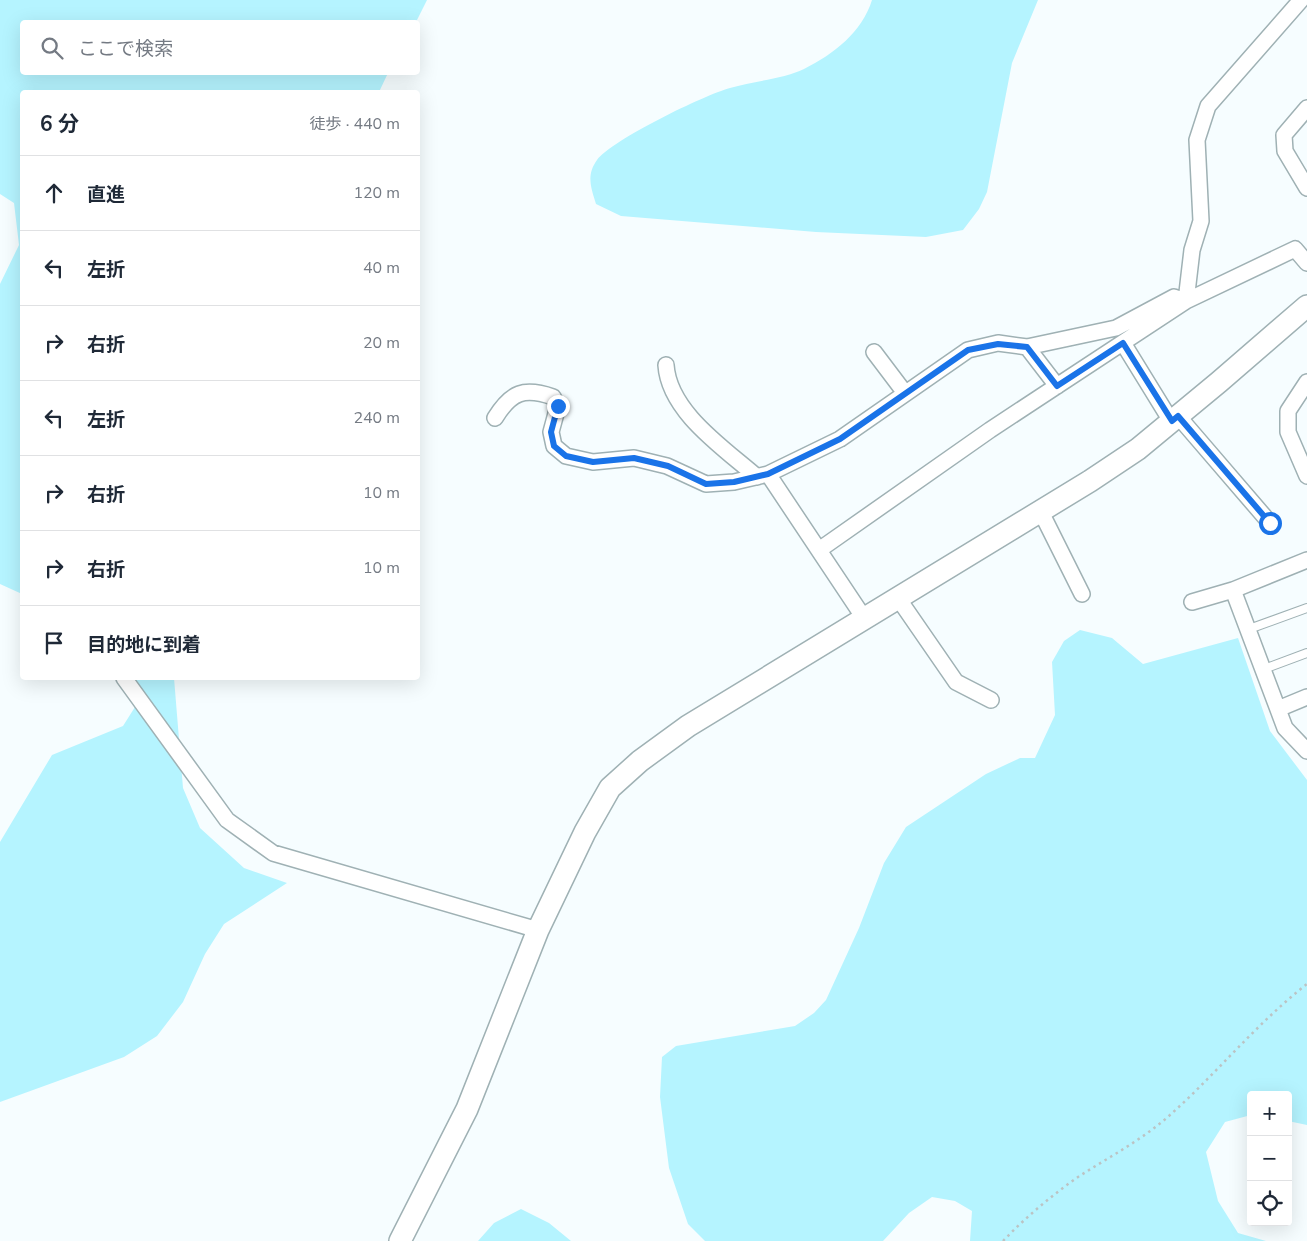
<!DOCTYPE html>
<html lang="ja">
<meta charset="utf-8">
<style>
:root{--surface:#fff;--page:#f6f6f7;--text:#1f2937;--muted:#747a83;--line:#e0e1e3}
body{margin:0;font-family:"Nunito Sans","Noto Sans JP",sans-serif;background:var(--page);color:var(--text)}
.controls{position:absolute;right:15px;bottom:15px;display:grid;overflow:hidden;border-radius:5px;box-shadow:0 5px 20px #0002}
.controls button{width:45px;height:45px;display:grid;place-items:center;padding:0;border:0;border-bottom:1px solid var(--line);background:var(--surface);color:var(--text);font:25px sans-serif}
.stop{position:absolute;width:15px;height:15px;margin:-11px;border:4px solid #1a73e8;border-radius:50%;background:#fff}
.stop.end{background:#1a73e8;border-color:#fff;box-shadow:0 1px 5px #0008}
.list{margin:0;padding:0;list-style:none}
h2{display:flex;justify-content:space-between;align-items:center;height:65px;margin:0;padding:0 20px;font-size:21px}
h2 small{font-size:16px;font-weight:400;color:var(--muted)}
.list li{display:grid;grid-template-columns:32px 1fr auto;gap:15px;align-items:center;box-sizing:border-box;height:75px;padding:0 20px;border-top:1px solid var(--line)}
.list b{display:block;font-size:19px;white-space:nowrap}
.list em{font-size:16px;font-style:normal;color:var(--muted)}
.icon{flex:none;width:28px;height:28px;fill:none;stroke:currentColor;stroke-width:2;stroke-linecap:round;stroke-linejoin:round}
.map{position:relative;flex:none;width:1307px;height:1241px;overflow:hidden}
.search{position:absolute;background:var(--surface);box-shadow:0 5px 20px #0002;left:20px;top:20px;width:400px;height:55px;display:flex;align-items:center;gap:12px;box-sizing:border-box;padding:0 18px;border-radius:5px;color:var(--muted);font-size:19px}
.panel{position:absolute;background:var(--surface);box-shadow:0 5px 20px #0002;left:20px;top:90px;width:400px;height:590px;border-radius:5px}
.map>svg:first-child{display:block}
.green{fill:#b5f4ff}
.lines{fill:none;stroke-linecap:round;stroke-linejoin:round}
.lane-casing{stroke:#9fb1b4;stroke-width:10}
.street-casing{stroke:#9fb1b4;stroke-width:18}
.secondary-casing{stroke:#9fb1b4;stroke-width:24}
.path{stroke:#bbc3c4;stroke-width:2.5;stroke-dasharray:2.5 4;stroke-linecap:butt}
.lane{stroke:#fff;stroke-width:8}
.street{stroke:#fff;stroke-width:15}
.secondary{stroke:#fff;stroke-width:21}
.route{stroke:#1a73e8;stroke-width:6}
</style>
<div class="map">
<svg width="1307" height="1241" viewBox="0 0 1307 1241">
<rect width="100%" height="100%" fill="#f6fdff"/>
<!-- green -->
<path class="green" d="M0,0H427L416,22H22V72L388,73L379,92H22V594L0,584V284L19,245L14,203L0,194Z
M872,0H1038L1012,63L987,192L979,209L963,230L926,237L816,232L621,216L596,204C591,188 586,175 597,160C612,140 704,95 730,88C753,81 784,79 804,69C834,54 862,32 872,0Z
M1080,630L1112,638L1143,664L1238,638L1270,731L1307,780V1125L1288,1121V1095H1251V1115L1225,1122L1206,1152L1218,1201L1238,1233L1266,1241H970L972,1211L955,1201L932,1197L909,1213L883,1241H705L688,1224L669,1168L660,1097L662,1057L676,1046L795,1026L814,1013L826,1000L859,928L884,863L906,827L986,774L1020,758H1035L1055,715L1052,662L1064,641Z
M125,678H174L183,788L200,828L244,868L287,883L224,924L205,954L183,1002L157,1036L124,1057L0,1102V842L52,755L123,726L135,707L129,682Z
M521,1209L549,1223L571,1241H478L494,1223Z"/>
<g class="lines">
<!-- lane casing -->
<g class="lane-casing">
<path id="lane" d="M1249,629L1307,608
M1264,669L1307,653"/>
</g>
<!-- street casing -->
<g class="street-casing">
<path id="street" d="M1307,108L1284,135L1285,151L1307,188
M1186,301L1192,250L1201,221L1197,140L1208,106L1301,0
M1123,343L1171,421
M1027,347L1057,386
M874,352L905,393
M666,365C669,412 724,448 757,477
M1307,382L1288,411V432L1307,476
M1178,416L1270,523
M495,418C511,392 524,387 553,397L558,406L551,432L554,446L566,456L593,462L634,458L667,466L706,484L734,482L768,474L840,439L968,350L998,343L1027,347L1116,328L1174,297L1186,301
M768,474L864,618
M1041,512L1082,594
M819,550L990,430L1186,301L1295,249L1307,263
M1233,590L1285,728L1307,751
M898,598L956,682L991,700
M1192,602L1233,590L1307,560
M124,678L227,820L273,853L538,930
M1278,709L1307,697"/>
</g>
<!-- secondary casing -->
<g class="secondary-casing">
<path id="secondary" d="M400,1241L467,1109L538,930L585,832L610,788L640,761L688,726L1090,481L1138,449L1219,382L1307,306"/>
</g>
<!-- path -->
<path class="path" d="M1003,1241C1026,1217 1051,1196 1078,1177C1109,1157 1142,1140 1170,1115C1217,1073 1257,1023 1307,984"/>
<!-- lane -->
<use href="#lane" class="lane"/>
<!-- street -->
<use href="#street" class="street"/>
<!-- secondary -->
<use href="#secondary" class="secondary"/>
</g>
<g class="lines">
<!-- route -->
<path class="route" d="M558,406L551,432L554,446L566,456L593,462L634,458L668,466L706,484L734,482L768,474L840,439L968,350L998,344L1027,347L1057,386L1123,343L1172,421L1178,416L1270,523"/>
</g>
</svg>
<div class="controls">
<button>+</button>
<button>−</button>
<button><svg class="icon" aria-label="locate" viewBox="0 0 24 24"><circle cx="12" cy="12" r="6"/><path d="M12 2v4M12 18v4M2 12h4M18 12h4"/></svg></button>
</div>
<div class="stop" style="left:1270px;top:523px"></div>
<div class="stop end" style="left:558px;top:406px"></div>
<div class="search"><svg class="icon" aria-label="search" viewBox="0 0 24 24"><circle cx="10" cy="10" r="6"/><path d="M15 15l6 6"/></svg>ここで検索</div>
<section class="panel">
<h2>6 分<small>徒歩 · 440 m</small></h2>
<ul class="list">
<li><svg class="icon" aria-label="ahead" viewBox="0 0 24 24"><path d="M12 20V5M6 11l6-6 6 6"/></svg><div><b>直進</b></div><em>120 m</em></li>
<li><svg class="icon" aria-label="left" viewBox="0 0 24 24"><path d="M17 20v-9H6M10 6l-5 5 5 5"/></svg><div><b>左折</b></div><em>40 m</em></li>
<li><svg class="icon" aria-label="right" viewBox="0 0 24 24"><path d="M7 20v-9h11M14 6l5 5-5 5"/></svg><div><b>右折</b></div><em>20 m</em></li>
<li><svg class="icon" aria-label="left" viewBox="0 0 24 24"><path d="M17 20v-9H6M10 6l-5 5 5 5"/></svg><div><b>左折</b></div><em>240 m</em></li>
<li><svg class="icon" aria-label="right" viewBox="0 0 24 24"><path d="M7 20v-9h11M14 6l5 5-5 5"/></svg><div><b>右折</b></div><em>10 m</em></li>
<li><svg class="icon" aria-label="right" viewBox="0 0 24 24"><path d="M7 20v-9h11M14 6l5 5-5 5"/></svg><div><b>右折</b></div><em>10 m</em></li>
<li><svg class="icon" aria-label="arrive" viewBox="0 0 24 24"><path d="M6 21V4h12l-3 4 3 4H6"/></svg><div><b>目的地に到着</b></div></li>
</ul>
</section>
</div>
